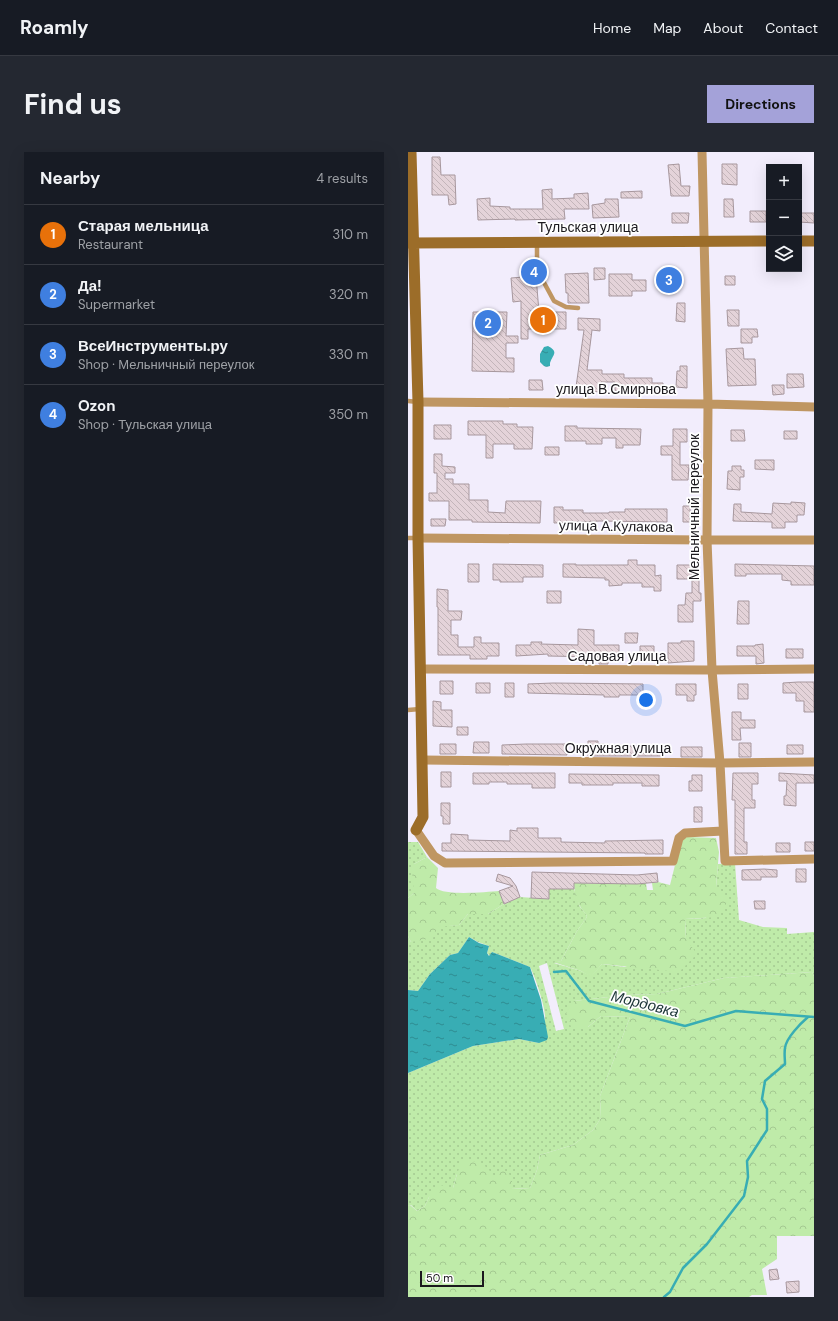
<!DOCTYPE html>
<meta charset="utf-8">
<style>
:root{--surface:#171b24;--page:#242831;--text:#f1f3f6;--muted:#9ea1a6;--line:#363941;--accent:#a4a2d9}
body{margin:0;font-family:"DM Sans",sans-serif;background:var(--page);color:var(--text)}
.controls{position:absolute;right:12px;top:12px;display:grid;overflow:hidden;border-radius:0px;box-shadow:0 4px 16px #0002}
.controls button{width:36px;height:36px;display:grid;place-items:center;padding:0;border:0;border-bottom:1px solid var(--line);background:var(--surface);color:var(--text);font:20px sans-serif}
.scale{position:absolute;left:12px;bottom:10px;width:64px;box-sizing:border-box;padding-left:4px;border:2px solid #1b191e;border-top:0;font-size:11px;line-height:14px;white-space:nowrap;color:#1b191e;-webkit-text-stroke:3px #fff;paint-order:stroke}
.you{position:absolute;left:238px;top:548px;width:14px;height:14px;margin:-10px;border:3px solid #fff;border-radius:50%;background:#1a73e8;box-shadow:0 0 0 6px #1a73e833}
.badge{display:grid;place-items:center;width:26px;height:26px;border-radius:50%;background:var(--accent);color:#fff;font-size:13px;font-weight:700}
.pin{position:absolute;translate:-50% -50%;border:2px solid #fff;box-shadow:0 1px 4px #0006}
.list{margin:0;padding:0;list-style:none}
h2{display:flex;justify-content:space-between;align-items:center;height:52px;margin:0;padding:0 16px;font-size:17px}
h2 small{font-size:13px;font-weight:400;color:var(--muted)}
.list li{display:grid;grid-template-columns:26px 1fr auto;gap:12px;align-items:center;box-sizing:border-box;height:60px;padding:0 16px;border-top:1px solid var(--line)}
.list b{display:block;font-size:15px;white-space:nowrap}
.list p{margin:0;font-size:13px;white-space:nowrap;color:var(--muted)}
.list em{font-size:13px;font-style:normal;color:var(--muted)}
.icon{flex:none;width:22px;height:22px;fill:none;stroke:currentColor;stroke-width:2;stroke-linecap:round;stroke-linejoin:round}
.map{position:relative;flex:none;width:406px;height:1145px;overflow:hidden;border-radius:0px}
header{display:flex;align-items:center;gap:24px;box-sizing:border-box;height:56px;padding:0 20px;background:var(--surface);border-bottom:1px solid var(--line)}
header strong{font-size:19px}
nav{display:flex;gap:22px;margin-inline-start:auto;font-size:14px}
.intro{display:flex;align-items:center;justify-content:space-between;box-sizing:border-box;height:96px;padding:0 24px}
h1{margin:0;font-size:28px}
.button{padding:10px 18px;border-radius:0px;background:var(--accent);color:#111;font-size:14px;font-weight:700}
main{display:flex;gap:24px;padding:0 24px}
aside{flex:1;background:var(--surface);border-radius:0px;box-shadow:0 4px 16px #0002}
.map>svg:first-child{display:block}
.grass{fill:url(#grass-dots);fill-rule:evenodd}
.forest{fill:url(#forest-crowns)}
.water{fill:url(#water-ripples)}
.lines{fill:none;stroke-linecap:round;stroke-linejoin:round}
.stream{stroke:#38adb4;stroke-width:2.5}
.building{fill:url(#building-back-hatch);stroke:#a7979d}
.service{stroke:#bf9662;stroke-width:4.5}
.minor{stroke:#bf9662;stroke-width:9}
.secondary{stroke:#9c6d29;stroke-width:11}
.labels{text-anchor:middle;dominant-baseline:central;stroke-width:3.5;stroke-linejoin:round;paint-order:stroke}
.street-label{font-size:14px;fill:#1b191e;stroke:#fff}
.water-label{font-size:15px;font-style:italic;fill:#1d3638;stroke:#fff}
</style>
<header>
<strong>Roamly</strong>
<nav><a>Home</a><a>Map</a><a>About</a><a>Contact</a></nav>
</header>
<div class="intro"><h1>Find us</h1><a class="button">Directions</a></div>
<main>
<aside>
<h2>Nearby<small>4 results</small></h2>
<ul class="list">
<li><span class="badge" style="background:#e8710a">1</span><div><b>Старая мельница</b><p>Restaurant</p></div><em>310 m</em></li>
<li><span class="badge" style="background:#3f7fe0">2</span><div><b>Да!</b><p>Supermarket</p></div><em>320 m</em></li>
<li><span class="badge" style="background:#3f7fe0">3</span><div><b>ВсеИнструменты.ру</b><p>Shop · Мельничный переулок</p></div><em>330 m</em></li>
<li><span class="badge" style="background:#3f7fe0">4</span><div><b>Ozon</b><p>Shop · Тульская улица</p></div><em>350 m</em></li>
</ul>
</aside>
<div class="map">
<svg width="406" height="1145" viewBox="0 0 406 1145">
<defs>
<pattern id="grass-dots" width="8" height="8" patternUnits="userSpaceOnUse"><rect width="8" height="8" fill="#bfeba9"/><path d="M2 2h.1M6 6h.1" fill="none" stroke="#a4c991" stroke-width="1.8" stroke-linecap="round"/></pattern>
<pattern id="forest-crowns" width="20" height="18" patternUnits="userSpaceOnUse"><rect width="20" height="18" fill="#bfeba9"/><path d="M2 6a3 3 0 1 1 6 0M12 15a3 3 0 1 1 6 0" fill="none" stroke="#a4c991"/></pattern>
<pattern id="water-ripples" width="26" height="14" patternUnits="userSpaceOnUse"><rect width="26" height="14" fill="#38adb4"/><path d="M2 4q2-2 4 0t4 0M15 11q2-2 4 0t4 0" fill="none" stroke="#2e8c92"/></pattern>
<pattern id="building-back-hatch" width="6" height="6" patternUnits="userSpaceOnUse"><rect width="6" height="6" fill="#e4d3d9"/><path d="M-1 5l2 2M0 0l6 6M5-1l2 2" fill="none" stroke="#c3b5ba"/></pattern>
</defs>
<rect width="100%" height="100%" fill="#f2edfc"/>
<!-- grass -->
<path class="grass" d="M0,690H10L19,705L6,712V741L0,746Z
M327,711L331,768L355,775L379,776V782L406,780V824L404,820L316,826L249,842L218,843L166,849L180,875L193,864L222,865L192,944L193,966L185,978L165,993L132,1003L129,1018L122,1036L103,1037L104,1028L49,1022L45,1036L21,1045L17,1054L9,1059L3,1053L0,1054V921L65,894L111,887L131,891C133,883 137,874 137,866C138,857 127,824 122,815L84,800L82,804L79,801L81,794L70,790L61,785L50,801L42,803L22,822L10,839L0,838V784L3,790L30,774L51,773L60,762H80L96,752L112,745L141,747V734L152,731V737H166L172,755L178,762L179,765L169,779L153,809L146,811L173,819L183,824L194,812L217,815L278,787L277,767L298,766L308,735L310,712ZM139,811L156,877L148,879L131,814Z"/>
<!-- forest -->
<path class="forest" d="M279,685L308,686L311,700L308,735L320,749L310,765L277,767L278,787L289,802L271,820L194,812L183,825L173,819L145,810L153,809L169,779L179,765C178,760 174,759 172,754C168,748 166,739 166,731L229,732L238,731L239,738H245L244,731L250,730L262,733L273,689Z
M19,705L30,716L28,736C36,744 78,740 91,739L96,752L80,762H60L51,773L30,775L25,786L3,790L0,784V746L6,741L4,720L6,712Z
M404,820L406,824V1084H369V1107L354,1117L359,1143H344L341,1145H0V1054L2,1053L9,1059L17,1054L21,1045L32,1033L45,1036L49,1022L54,1009C73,1008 76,1012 87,1025L92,1017L101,1022L104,1028V1037L122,1036L129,1018L132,1003L165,993L185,978L193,966L192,944L222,865L193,864L180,875H163L158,860L166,849L218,843L249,842L316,826Z"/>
<!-- water -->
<path class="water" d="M140,194C151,200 145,202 142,211V214C137,216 136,214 132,210V202L136,195Z
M61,785L71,791L81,794L79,801L81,804L84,800L122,815L133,848L140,885L139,888L131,891L111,887L65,894L0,921V838L10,839L22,822L42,803L50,801Z"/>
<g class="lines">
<!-- stream -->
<path class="stream" d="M146,820L158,819L181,849L277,874L328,859L406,865
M256,1145L262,1140L275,1116L299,1092L336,1044L340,1025L339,1009L359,978V957L354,947L357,929L377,912C377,907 376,901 377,896C378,886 393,871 400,865"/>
</g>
<!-- building -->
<path class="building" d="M24,5H32L33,23H47L48,52L41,53L40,43H24Z
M271,12L273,34H282L281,44H263L260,13Z
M314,12H329V33L314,32Z
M144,37V47L166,46V42L180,41L181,57H156L157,67L107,68V67L70,68L69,47L82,46V54L102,55V57H135L134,38Z
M234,39V46H213V40Z
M197,47H210L211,65L185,66L184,53L197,51Z
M316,47H325L326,65H316Z
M342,59H358V70H342Z
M264,61H281L280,71H264Z
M391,61H406V71L391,70Z
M186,116H197V127L186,128Z
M180,121L181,151H160V141H158L157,122Z
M201,122H224V128H238V139H224V144H201Z
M128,124L131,160H158V177H120V187H113V149L105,150L103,126Z
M317,124H327V133H317Z
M257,125H273L272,136H257Z
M269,151H277V170L268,169Z
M319,158H331V174H320Z
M65,160H99L98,184H110V191H98V206H106V220L64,219Z
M170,166L192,167V179L184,178L179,218H194V222H216V226H244V231H255V238H239V235L216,234V239H207V230H193L191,240L184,239V237L168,235L176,178H170Z
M333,177H349L350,185H344V191H333Z
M335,196L336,207H347L348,233L320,234L318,197Z
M272,214H279V236L268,235L269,219H272Z
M379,222H395L396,235L379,236Z
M121,228H134L135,238H121Z
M364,233H376V242L365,243Z
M60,269H95V272H109V275H125L124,297H106V292H85V306H78V283H60Z
M26,273H43V287H26Z
M157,274H169V276L233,277L232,293H215V296H208V286H194V292H178V289H157Z
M265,277H279V290H272V313H281L280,328H264V303H253V294H265Z
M323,278H336L337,289H323Z
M376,279H389V287H376Z
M137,295H151V303H137Z
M26,302H34V314L47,315V321H37V327H45V332H61V348H80V360L97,361L98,349H133L132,371L64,370V368H41V349H21V341H29V321H26Z
M347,308H366V318L347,317Z
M324,314H333V318H336V325H332V338L319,337L320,319H324Z
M383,350L397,351L396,363H389V370H377V376H364V370L325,369L326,352H333V360L364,362L365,351L383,352Z
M275,354H282V370H275Z
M146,355H155V358H175V361H201V360H217V357H259V370L192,369L146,371Z
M23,367H38L37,374H23Z
M220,408H229V413H247V424L253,423V439H246V435H234V431H214V433L201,434V428H197V426L155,425V412H168V413H220Z
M60,412H71V430H60Z
M85,412L135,413V425H115V430H92V428H85Z
M327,412L406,414V433H383V429L374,428V422H338V424H327Z
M269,413H284V427H269Z
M284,428H291V441H293V449H285V470H270V453H277L278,441H284Z
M29,437L40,438V459H54L53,468H43V483H50V495H66V485H73V491H91V504H79V507H62V503H30V455H29Z
M139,439H153V451H139Z
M330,449H341V472H329Z
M170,477L186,478V493H211V507H200V512H191V505L140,504V502L108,504V493H123V490H134L133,492L170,493Z
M217,481H230L229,491H217Z
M273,489H286V509L260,511V491H273Z
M355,492L356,511L348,512V504H329V494H347V493Z
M232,494H246V506H232Z
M378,497H395V506H378Z
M32,529H45V542H32Z
M390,530H406V560H396V549H388V541H375V531Z
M68,531H82V541H68Z
M97,531H106V545H97Z
M145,531L235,532V543H211V545H196V543L120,541V532Z
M268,532H288V543H286V549H279V543H268Z
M330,532H340V547H330Z
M25,549L33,550V558H44V575L25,574Z
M324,560H333V568H347V576H332L333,588H324Z
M49,575H60V583H49Z
M180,589H190V592L213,593V594H233V596H254V604H180Z
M66,590H81V601H65Z
M331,591H343V605H331Z
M32,592H48V602H32Z
M118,592H159V603L94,602V593Z
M379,593H395V602H379Z
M273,595H294V605H273Z
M33,620H43V635H33Z
M65,621H147V636H124V632H99V630H81V632H65Z
M325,621H350V632H344V648H347V656H336V690H339V702H327V648H324Z
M371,621L406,623V631H388V654L376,653V644H378L379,629H371Z
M161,622L251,623V634H234V631H205V633H174V631H161Z
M284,623H294V639H281V629H284Z
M33,651H42V672H35V664H33Z
M286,655H294V670H286Z
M109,676H130V686H153V690L197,691V689L255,688V702H237V701L34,699V691H43V682L60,683V688L102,689V678L109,679Z
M397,690H406V699H397Z
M368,691H382V700H368Z
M356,717L369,718V725H353V728H334V718Z
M388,717H398V730H388Z
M124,720L229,723L249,721L250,730L229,732L166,731V737H141V747L123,746Z
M90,722L102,726L108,734L112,745L96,752L91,739L105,734L88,729Z
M346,749H357V757H347Z
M369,1117L371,1127L362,1128L361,1118Z
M391,1129V1140L379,1141L378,1130Z"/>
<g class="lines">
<!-- service -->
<path class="service" d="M129,90V110L133,125L146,149L158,155L170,156
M0,249L10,250
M0,386H10
M0,558L12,557"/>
<!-- minor -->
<path class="minor" d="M294,0L300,252L299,388L304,518L312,611L317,709L406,707
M10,250L300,252L406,255
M10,386L299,388H406
M13,517L304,518L406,517
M15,608L312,611L406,610
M8,678L26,704L37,711L265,709L271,686L277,681L315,679"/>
<!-- secondary -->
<path class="secondary" d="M3,0L10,250V386L15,665L8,678
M391,89H406
M1,91L361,89"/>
</g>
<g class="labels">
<!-- street labels -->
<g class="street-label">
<text x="180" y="75">Тульская улица</text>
<text x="208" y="237">улица В.Смирнова</text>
<text transform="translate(286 355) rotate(-90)">Мельничный переулок</text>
<text transform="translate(208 374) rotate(1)">улица А.Кулакова</text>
<text x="209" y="504">Садовая улица</text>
<text x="210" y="596">Окружная улица</text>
</g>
<!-- water labels -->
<g class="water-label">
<text transform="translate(237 852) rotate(14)">Мордовка</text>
</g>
</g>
</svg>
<div class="controls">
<button>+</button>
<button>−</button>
<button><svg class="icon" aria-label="layers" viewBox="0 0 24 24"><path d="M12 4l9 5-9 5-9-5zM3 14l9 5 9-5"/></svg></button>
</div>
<div class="scale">50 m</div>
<div class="you"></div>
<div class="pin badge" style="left:135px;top:168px;background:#e8710a">1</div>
<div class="pin badge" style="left:80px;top:171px;background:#3f7fe0">2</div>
<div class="pin badge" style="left:261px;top:128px;background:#3f7fe0">3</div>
<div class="pin badge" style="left:126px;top:120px;background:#3f7fe0">4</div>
</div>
</main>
